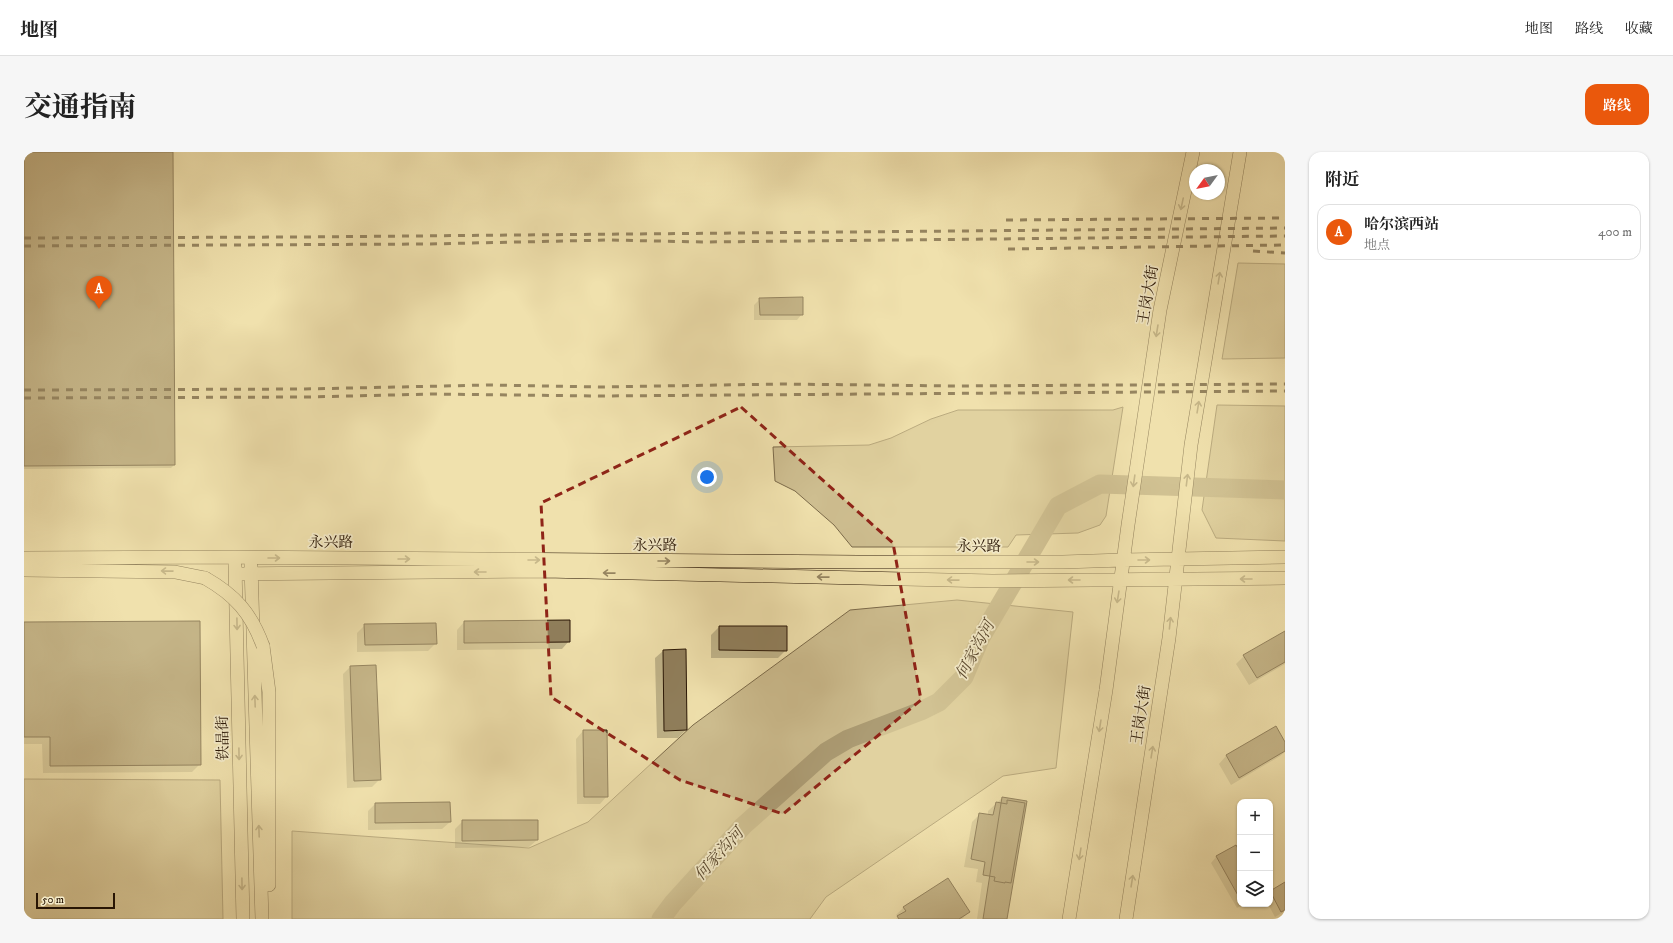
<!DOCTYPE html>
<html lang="zh">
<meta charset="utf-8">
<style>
:root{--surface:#fff;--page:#f6f6f6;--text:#222;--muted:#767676;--line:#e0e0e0;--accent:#ea580c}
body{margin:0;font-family:"IM FELL DW Pica","Noto Serif SC",serif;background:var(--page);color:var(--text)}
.controls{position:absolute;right:12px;bottom:12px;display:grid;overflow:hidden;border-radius:8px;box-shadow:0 1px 3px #0004}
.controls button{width:36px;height:36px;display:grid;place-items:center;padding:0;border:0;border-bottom:1px solid var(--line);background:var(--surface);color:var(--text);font:20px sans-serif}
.compass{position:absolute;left:1165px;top:12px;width:36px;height:36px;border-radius:50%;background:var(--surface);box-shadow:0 1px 3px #0004;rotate:237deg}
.scale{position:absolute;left:12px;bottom:10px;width:79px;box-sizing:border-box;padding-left:4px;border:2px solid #281504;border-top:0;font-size:11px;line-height:14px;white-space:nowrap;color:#281504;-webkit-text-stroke:3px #f5ecca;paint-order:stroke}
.you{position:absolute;left:683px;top:325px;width:14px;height:14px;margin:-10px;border:3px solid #fff;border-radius:50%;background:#1a73e8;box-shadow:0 0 0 6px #1a73e833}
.badge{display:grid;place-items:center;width:26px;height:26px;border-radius:50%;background:var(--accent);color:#fff;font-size:13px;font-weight:700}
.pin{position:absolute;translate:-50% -33px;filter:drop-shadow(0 1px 2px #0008)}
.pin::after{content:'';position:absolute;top:21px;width:14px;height:12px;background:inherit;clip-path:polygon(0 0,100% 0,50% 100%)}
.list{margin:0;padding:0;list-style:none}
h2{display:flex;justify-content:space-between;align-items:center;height:52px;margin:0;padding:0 16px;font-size:17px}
h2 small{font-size:13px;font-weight:400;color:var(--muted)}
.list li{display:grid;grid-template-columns:26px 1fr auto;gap:12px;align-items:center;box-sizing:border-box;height:56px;margin:0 8px 8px;padding:0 8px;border:1px solid var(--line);border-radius:12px}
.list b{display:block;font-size:15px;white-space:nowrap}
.list p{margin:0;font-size:13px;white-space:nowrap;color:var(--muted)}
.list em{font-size:13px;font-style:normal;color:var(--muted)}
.icon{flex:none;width:22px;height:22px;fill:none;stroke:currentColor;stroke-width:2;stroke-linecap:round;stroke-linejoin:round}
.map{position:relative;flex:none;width:1261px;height:767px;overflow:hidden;border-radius:12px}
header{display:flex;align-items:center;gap:24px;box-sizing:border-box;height:56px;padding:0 20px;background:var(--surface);border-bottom:1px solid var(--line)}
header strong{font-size:19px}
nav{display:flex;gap:22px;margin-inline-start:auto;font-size:14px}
.intro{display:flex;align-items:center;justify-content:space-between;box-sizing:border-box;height:96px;padding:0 24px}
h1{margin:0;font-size:28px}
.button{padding:10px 18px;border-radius:12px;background:var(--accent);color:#fff;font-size:14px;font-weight:700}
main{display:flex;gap:24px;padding:0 24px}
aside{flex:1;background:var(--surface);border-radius:12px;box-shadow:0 1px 3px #0004}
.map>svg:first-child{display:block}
.green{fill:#cebe90;stroke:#7b6a4a}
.shadow{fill:#0003}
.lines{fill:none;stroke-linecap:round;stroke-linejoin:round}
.river{stroke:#ac9c74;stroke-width:19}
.building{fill:#907f5c;stroke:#281504}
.major-casing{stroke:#281504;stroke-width:14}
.major{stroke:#f0e1ad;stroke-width:13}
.rail{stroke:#281504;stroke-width:3;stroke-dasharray:7 7;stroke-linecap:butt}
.major-bridge-casing{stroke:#281504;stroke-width:14;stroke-linecap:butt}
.major-bridge{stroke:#f0e1ad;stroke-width:13}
.oneway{stroke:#968561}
.marked{fill:none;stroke:#8f2418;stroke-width:3;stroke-dasharray:8 5;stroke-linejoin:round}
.labels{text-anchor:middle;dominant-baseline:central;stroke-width:3.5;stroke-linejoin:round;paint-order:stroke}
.street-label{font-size:15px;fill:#281504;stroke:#f5ecca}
.water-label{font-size:16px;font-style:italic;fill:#5d4b31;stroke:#f5ecca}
</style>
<header>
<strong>地图</strong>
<nav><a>地图</a><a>路线</a><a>收藏</a></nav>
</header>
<div class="intro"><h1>交通指南</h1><a class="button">路线</a></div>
<main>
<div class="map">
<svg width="1261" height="767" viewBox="0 0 1261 767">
<rect width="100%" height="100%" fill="#f0e1ad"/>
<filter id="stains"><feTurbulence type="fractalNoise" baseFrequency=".005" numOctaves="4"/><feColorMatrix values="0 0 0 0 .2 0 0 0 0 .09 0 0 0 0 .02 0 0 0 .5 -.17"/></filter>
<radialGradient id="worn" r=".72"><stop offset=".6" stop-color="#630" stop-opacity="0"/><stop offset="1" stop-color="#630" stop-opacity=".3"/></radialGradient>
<!-- green -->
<path class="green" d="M1214,111L1261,112V206L1198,207Z
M1193,253L1261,254V389L1192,386L1178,358Z
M1099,255L1082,364L1076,373L1054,381L992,383L984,395H828L810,373L771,339L751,329L749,295L845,293L867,286L907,267L934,258H1089Z
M933,448L1049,460L1032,616L979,624L802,745L786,767H268V679L505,696L564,670L669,573L826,458Z
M0,627L196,628L199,767H0Z"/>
<!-- shadow -->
<path class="shadow" d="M0,0H148L150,313L147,316L0,317Z
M736,147L778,162L773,168H730V153Z
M440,470L545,489L538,497L433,498V478Z
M0,471L176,612L168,620L19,621L18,592H0Z
M341,473L412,491L404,499L333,500V481Z
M695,475H762V498L754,506H687V483Z
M1261,480V512L1225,533L1212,512L1220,504Z
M639,499L662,578L654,586H633L631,506Z
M326,515L356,627L348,635L323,636L319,522Z
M1252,575L1261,592V600L1256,604L1207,633L1195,612L1202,604Z
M559,579L583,644L576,652H553L552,587Z
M978,646L982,767H953L958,731L952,730L954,717L940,715L948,670L956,662L964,663V659Z
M351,652L426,670L418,677L344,678V659Z
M439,669L513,688L505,695L431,696V677Z
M1212,694L1216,702V752H1220L1213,756L1187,711L1192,705Z
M1261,732V759L1251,765L1244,752H1246V740Z
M880,755L945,760L938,767H872L874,765L872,763Z"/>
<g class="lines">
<!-- river -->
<path class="river" d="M637,767L649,751L719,674L802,600L824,587L897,559L915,550L940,525L956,487L1034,354L1076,332L1261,338"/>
</g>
<!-- building -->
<path class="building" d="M0,0H149L151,313L0,314Z
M779,145V163H736L735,146Z
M546,468V490L440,491V469Z
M176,469L177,613L26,614V585H0V470Z
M412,471L413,492L341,493L340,472Z
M695,474H763V499L695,498Z
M1261,479V510L1233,526L1219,503Z
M662,497L663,578L640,579L639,498Z
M352,513L357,628L330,629L326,514Z
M1252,574L1261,590V599L1215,626L1202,603Z
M559,578H583L584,645H560Z
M978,645L1003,649L983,767H959Z
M983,648L1001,651L987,731L981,730V731L970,729L971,725L959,723L961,710L947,707L955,661L969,663L972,650L983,652Z
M426,650L427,670L351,671V651Z
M438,668H514V688L438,689Z
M1212,693L1216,700V747L1192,704Z
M924,726L946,760L935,767H875L873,764L882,759L879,755Z
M1261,730V758L1257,760L1246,739Z"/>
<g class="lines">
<!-- major casing -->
<g class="major-casing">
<path id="major" d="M0,406L211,405L834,410H1039L1099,408L1261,405
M211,414L219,767
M227,414L238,767
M0,418L151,420L181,426
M212,422L521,419L968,429L1261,426
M239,494L245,540V733
M1045,767L1082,538L1104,373L1136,158L1169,0
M1102,767L1145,486L1167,293L1216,0"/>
</g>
<!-- major -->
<use href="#major" class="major"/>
<!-- rail -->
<path class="rail" d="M982,68L1261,66
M0,86L276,85L1261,76
M0,94L404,92L585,88L678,90L1261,84
M984,97L1261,93
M1229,99L1261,101
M0,238L281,237L465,233L574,235L759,232L929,234L1261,232
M0,246L285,245L408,242L575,244L1261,239"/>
<!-- major-bridge casing -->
<g class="major-bridge-casing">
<path id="major-bridge" d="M181,426C211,443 227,461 239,494"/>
</g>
<!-- major-bridge -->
<use href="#major-bridge" class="major-bridge"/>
</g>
<!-- one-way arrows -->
<defs><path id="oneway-shaft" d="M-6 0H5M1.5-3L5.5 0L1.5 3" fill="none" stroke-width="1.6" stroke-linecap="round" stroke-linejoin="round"/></defs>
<g class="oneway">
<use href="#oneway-shaft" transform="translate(1158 52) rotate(102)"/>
<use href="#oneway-shaft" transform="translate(1195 126) rotate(-81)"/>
<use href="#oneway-shaft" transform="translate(1133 179) rotate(99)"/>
<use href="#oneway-shaft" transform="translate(1174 255) rotate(-81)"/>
<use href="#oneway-shaft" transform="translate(1163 328) rotate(-83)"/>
<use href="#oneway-shaft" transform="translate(1110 329) rotate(98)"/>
<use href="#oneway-shaft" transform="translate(250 406)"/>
<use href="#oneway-shaft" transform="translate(380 407)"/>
<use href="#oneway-shaft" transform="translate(510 408)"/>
<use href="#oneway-shaft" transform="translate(1120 408)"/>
<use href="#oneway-shaft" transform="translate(640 409)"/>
<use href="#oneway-shaft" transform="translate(1009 410)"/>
<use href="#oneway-shaft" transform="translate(143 419) rotate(-179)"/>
<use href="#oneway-shaft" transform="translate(456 420) rotate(180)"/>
<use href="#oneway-shaft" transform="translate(585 421) rotate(-179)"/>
<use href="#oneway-shaft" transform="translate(799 425) rotate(-179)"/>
<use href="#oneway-shaft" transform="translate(1222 427) rotate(180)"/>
<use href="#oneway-shaft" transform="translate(929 428) rotate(-179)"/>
<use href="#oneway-shaft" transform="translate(1050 428) rotate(180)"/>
<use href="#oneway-shaft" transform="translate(1094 445) rotate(99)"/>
<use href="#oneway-shaft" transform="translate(1146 471) rotate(-84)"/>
<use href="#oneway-shaft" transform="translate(213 472) rotate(89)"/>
<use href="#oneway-shaft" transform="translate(231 549) rotate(-92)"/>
<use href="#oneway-shaft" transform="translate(1076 574) rotate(99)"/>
<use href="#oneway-shaft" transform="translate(1128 600) rotate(-81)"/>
<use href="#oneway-shaft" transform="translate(215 602) rotate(89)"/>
<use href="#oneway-shaft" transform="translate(235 679) rotate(-92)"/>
<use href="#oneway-shaft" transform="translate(1056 702) rotate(99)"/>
<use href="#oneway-shaft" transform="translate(1108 729) rotate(-81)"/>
<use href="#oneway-shaft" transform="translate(218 732) rotate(89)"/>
</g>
<!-- marked area -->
<path d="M0 0H1261V767H0ZM717,255L869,391L897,548L759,662L656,628L527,545L517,351Z" fill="#f0e1ad" fill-opacity=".55" fill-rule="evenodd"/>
<path class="marked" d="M717,255L869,391L897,548L759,662L656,628L527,545L517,351Z"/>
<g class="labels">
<!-- street labels -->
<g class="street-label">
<text transform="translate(1124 143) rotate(-80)">王岗大街</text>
<text x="307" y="390">永兴路</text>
<text x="631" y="393">永兴路</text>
<text x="955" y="394">永兴路</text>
<text transform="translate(1117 563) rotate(-81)">王岗大街</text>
<text transform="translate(199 586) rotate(-91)">铁晶街</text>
</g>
<!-- water labels -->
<g class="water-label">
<text transform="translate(951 498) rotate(-62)">何家沟河</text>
<text transform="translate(695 702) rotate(-48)">何家沟河</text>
</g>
</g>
<rect width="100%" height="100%" filter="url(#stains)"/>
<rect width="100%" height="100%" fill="url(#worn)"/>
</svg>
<div class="controls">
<button>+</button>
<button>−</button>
<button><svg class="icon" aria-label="layers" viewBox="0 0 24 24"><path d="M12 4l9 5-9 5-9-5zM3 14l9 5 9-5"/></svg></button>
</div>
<svg class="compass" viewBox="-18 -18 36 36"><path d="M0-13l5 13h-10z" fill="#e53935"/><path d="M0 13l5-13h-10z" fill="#767676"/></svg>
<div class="scale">50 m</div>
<div class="you"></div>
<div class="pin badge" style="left:75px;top:157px">A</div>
</div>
<aside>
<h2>附近<small></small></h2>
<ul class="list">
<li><span class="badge">A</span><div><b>哈尔滨西站</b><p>地点</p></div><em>400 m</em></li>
</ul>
</aside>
</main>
